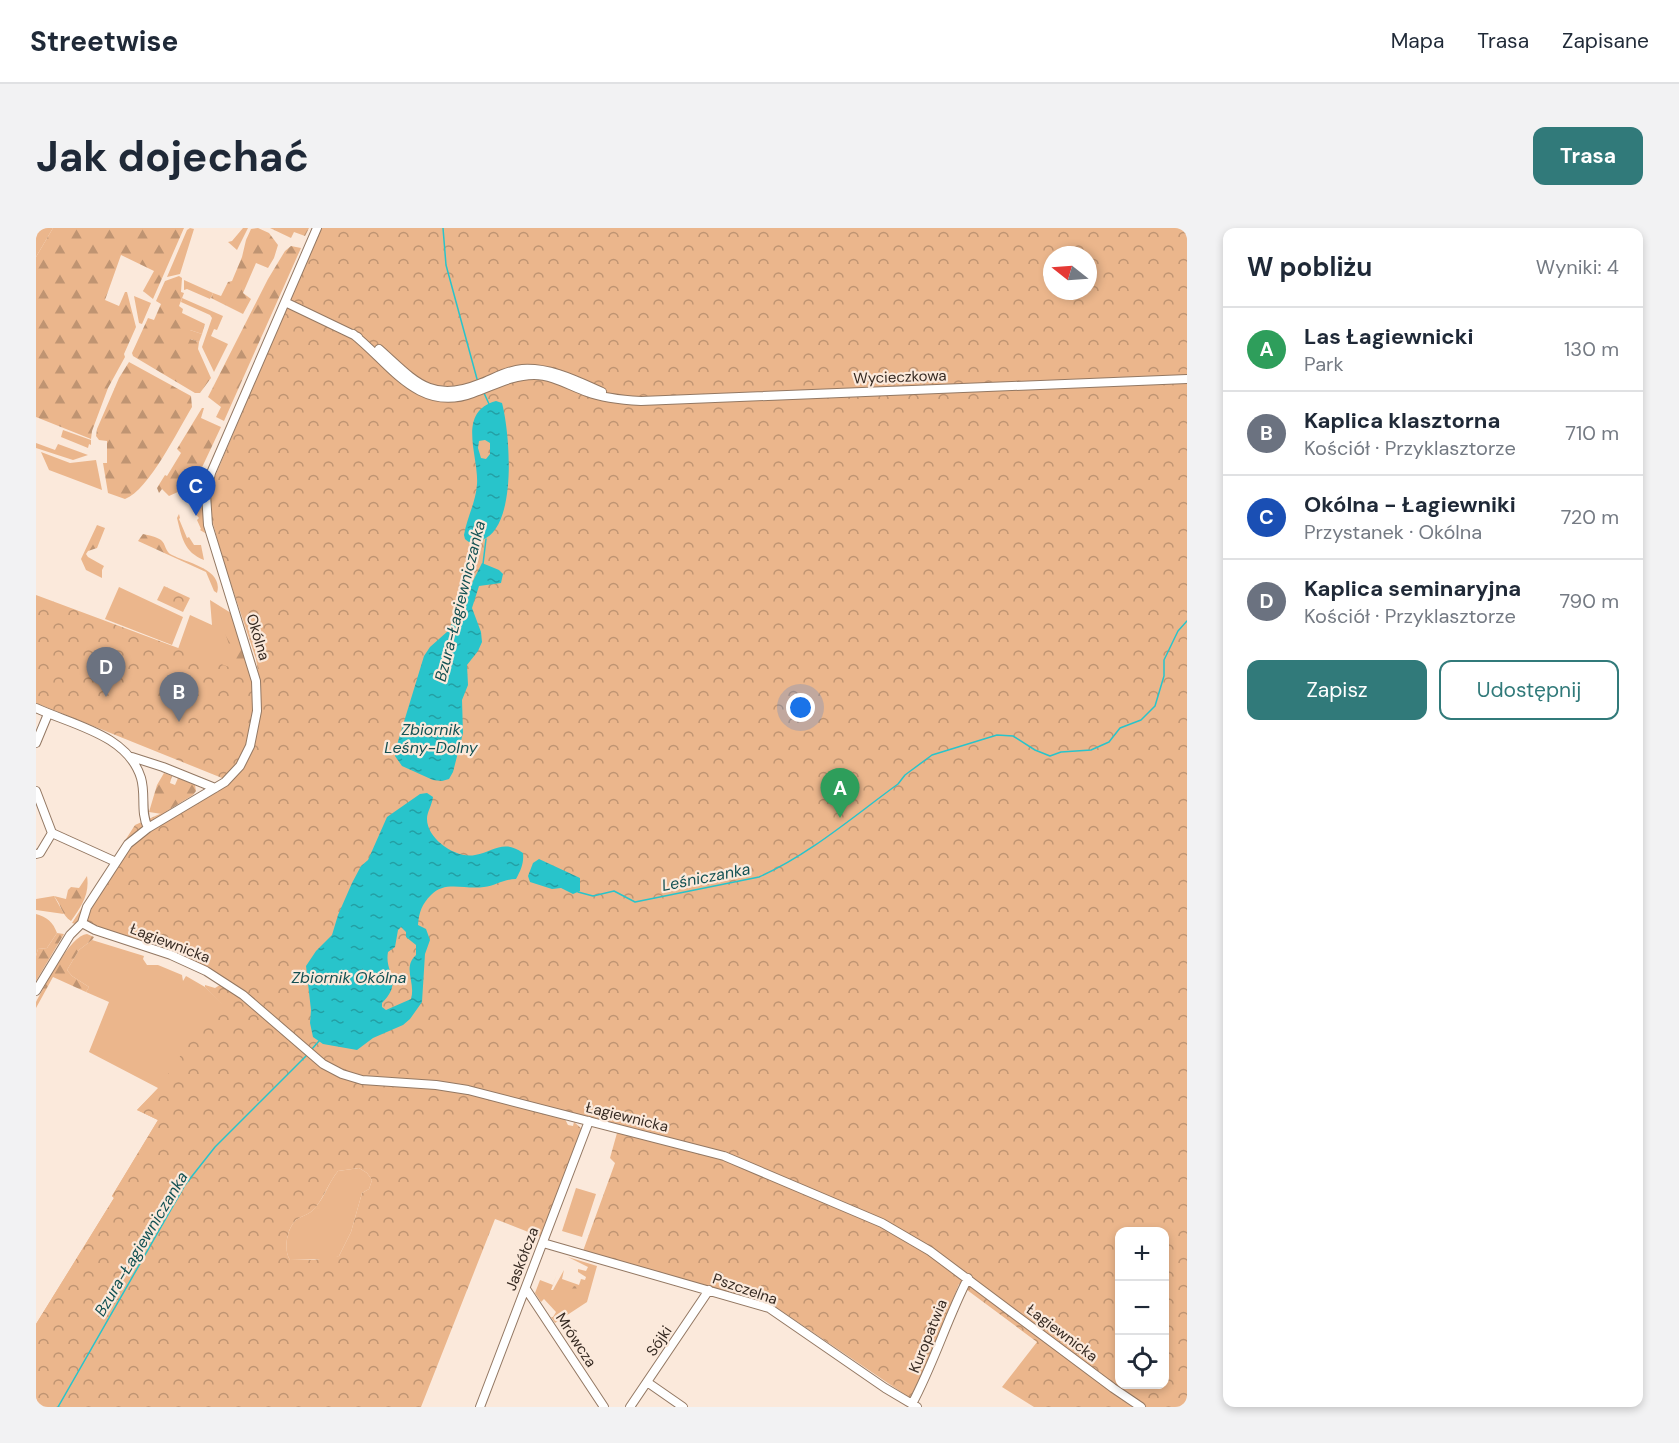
<!DOCTYPE html>
<html lang="pl">
<meta charset="utf-8">
<style>
:root{--surface:#fff;--page:#f2f2f3;--text:#1f2937;--muted:#747a83;--line:#e0e1e3;--accent:#317a7a}
body{margin:0;font-family:"DM Sans",sans-serif;background:var(--page);color:var(--text)}
.controls{position:absolute;right:18px;bottom:18px;display:grid;overflow:hidden;border-radius:12px;box-shadow:0 3px 9px #0003}
.controls button{width:54px;height:54px;display:grid;place-items:center;padding:0;border:0;border-bottom:2px solid var(--line);background:var(--surface);color:var(--text);font:30px sans-serif}
.compass{position:absolute;left:1007px;top:18px;width:54px;height:54px;border-radius:50%;background:var(--surface);box-shadow:0 3px 9px #0003;rotate:287deg}
.you{position:absolute;left:765px;top:480px;width:21px;height:21px;margin:-15px;border:4px solid #fff;border-radius:50%;background:#1a73e8;box-shadow:0 0 0 9px #1a73e833}
.badge{display:grid;place-items:center;width:39px;height:39px;border-radius:50%;background:var(--accent);color:#fff;font-size:20px;font-weight:700}
.pin{position:absolute;translate:-50% -50px;filter:drop-shadow(0 2px 3px #0008)}
.pin::after{content:'';position:absolute;top:32px;width:21px;height:18px;background:inherit;clip-path:polygon(0 0,100% 0,50% 100%)}
.list{margin:0;padding:0;list-style:none}
h2{display:flex;justify-content:space-between;align-items:center;height:78px;margin:0;padding:0 24px;font-size:26px}
h2 small{font-size:20px;font-weight:400;color:var(--muted)}
.list li{display:grid;grid-template-columns:39px 1fr auto;gap:18px;align-items:center;box-sizing:border-box;height:84px;padding:0 24px;border-top:2px solid var(--line)}
.list b{display:block;font-size:22px;white-space:nowrap}
.list p{margin:0;font-size:20px;white-space:nowrap;color:var(--muted)}
.list em{font-size:20px;font-style:normal;color:var(--muted)}
.actions{display:flex;gap:12px;padding:18px 24px}
.actions a{flex:1;padding:14px 0;border:2px solid var(--accent);border-radius:12px;text-align:center;font-size:21px;color:var(--accent)}
.actions .main{background:var(--accent);color:#fff}
.icon{flex:none;width:33px;height:33px;fill:none;stroke:currentColor;stroke-width:2;stroke-linecap:round;stroke-linejoin:round}
.map{position:relative;flex:none;width:1151px;height:1179px;overflow:hidden;border-radius:12px}
header{display:flex;align-items:center;gap:36px;box-sizing:border-box;height:84px;padding:0 30px;background:var(--surface);border-bottom:2px solid var(--line)}
header strong{font-size:28px}
nav{display:flex;gap:33px;margin-inline-start:auto;font-size:21px}
.intro{display:flex;align-items:center;justify-content:space-between;box-sizing:border-box;height:144px;padding:0 36px}
h1{margin:0;font-size:42px}
.button{padding:15px 27px;border-radius:12px;background:var(--accent);color:#fff;font-size:21px;font-weight:700}
main{display:flex;gap:36px;padding:0 36px}
aside{flex:1;background:var(--surface);border-radius:12px;box-shadow:0 3px 9px #0003}
.map>svg:first-child{display:block}
.green{fill:#ebb68c}
.forest{fill:url(#forest-firs)}
.park{fill:url(#park-crowns);fill-rule:evenodd}
.water{fill:url(#water-ripples);fill-rule:evenodd}
.lines{fill:none;stroke-linecap:round;stroke-linejoin:round}
.stream{stroke:#28c4cb;stroke-width:1.5}
.minor-casing{stroke:#937863;stroke-width:10}
.minor{stroke:#fff;stroke-width:8}
.labels{text-anchor:middle;dominant-baseline:central;stroke-width:4.5;stroke-linejoin:round;paint-order:stroke}
.street-label{font-size:15px;fill:#362a22;stroke:#fbe9db}
.water-label{font-size:16px;font-style:italic;fill:#135153;stroke:#fbe9db}
</style>
<header>
<strong>Streetwise</strong>
<nav><a>Mapa</a><a>Trasa</a><a>Zapisane</a></nav>
</header>
<div class="intro"><h1>Jak dojechać</h1><a class="button">Trasa</a></div>
<main>
<div class="map">
<svg width="1151" height="1179" viewBox="0 0 1151 1179">
<defs>
<pattern id="forest-firs" width="22" height="20" patternUnits="userSpaceOnUse" patternTransform="scale(1.5)"><rect width="22" height="20" fill="#ebb68c"/><path d="M5 1l3.5 6h-7zM16 11l3.5 6h-7z" fill="#bf9472"/></pattern>
<pattern id="park-crowns" width="20" height="18" patternUnits="userSpaceOnUse" patternTransform="scale(1.5)"><rect width="20" height="18" fill="#ebb68c"/><path d="M2 6a3 3 0 1 1 6 0M12 15a3 3 0 1 1 6 0" fill="none" stroke="#bf9472"/></pattern>
<pattern id="water-ripples" width="26" height="14" patternUnits="userSpaceOnUse" patternTransform="scale(1.5)"><rect width="26" height="14" fill="#28c4cb"/><path d="M2 4q2-2 4 0t4 0M15 11q2-2 4 0t4 0" fill="none" stroke="#239fa4"/></pattern>
</defs>
<rect width="100%" height="100%" fill="#fbe9db"/>
<!-- green -->
<path class="green" d="M0,0H17L0,29Z
M154,0L158,1L144,46L131,49L151,2Z
M207,0H212L201,22L192,14L196,13Z
M148,52L177,65L174,71L151,61L148,62Z
M98,68L115,75L106,96L103,95Z
M146,70L187,88L181,102L178,101L175,108L192,116L178,144L166,119L176,90L174,87L145,74Z
M27,202L55,212V217L53,216L52,220L25,209Z
M0,215L19,222L22,216L52,227L37,232L0,220Z
M5,224L34,235L60,232L66,262L13,242Z
M163,275L166,278L169,305L164,302L165,301L161,292L163,290L157,283Z
M143,286L144,290L143,291L151,310L153,309L158,317H165L168,332C148,324 146,310 141,290Z
M83,359L147,389L136,417L69,391Z
M174,372L195,385L212,439L215,459L142,421L154,387L176,397Z
M18,668L28,686L0,682V671Z
M0,686C11,689 17,694 21,705L11,720L2,721L0,728Z
M56,712L108,728L107,731L111,737H122L146,747L147,753L150,748L169,759L191,780L0,1179V1096L78,970L76,968L122,892L101,882L122,860L53,824L73,774L50,764L53,759L36,748L31,742L43,722Z
M323,940L331,945L336,952L333,961L326,965L315,1004L303,1028L295,1031L254,1032C247,1022 251,1000 260,992C265,988 272,987 276,983C288,972 292,955 302,943Z
M540,960L560,966L546,1009L526,1003Z
M532,1029L561,1038L551,1074L519,1095L515,1089H517L520,1084L508,1071L505,1074L499,1065L504,1052L517,1057L521,1046L515,1062H517L528,1042L526,1051L543,1057L545,1051L549,1052L550,1049L542,1044V1041L550,1043L552,1039Z"/>
<!-- forest -->
<path class="forest" d="M17,0H148L117,71L107,63L118,43L85,27L69,72L83,78L89,64H91L100,99L88,126L89,129L72,160L56,203L55,211L0,189V29Z
M222,0L233,5L242,17L238,30L232,40L220,35L207,65L215,71L207,86L175,70L177,65L185,68L192,54L196,53L206,29L210,12L215,1Z
M234,0H273L269,8L258,4L255,10Z
M255,18L265,20L188,193L180,189L185,179L172,169L232,51L249,23Z
M143,48L146,50L145,64L148,65L143,78L147,81L146,85L169,96L166,106L154,102V111L163,114L162,121L175,150L164,165H159L97,128L96,125L112,90L118,92L125,76L120,73L129,53Z
M93,134L155,168L156,179C142,202 113,262 89,271L72,265L67,235H71V213L63,212L60,208L61,201L83,150Z
M166,180H168L165,190L185,199L161,250L155,258L133,268L126,261L123,265L121,260L129,247L131,248L145,225L141,221Z
M61,297L69,300L61,320L52,323L50,326L52,329L68,338L66,342V350L50,342L45,331Z
M107,306C112,307 121,309 125,312C130,316 129,324 136,327C151,335 188,341 181,365L178,363L170,344L102,313Z
M178,389C183,393 190,395 195,399C206,409 212,444 214,459L205,449L189,405L178,397Z
M128,545L136,548L134,555L139,557L142,550L159,557L160,563L157,567L126,586L113,584L121,557Z
M51,648C54,666 45,679 35,693C26,688 25,676 18,668L30,671L32,662L35,659L43,660Z
M21,705L28,706L0,753V728L2,721L11,720Z
M51,706L58,709L56,712L43,722L31,742L36,748L53,759L50,764L17,749L0,780V774C9,758 34,707 51,706Z
M548,1057L540,1074L533,1072L532,1066L538,1058L544,1059Z"/>
<!-- park -->
<path class="park" d="M284,0H1151V1179H998L966,1159L1001,1114L923,1056L896,1124L874,1170L735,1076L547,1023L579,935L574,930L581,905L529,891L532,897L537,898L538,894L546,901L505,1009L459,991L385,1179H0V1096L78,970L76,968L122,892L101,882L122,861L153,815L186,776L169,759V757L179,760L184,757L196,764L226,788L218,779L167,737L36,695L99,597L187,558L191,552L0,475V367L223,450L220,431L187,332L170,270ZM1016,27H1052V63H1016ZM323,940L331,945L336,952L333,961L326,965L315,1004L303,1028L278,1032H254C247,1022 251,1000 260,992C265,988 272,987 276,983C287,973 292,955 302,943ZM1084,1004H1128V1156H1084Z
M154,102L166,106L163,114L154,111L151,119L147,117Z
M128,358L154,370L147,384L121,372Z"/>
<!-- water -->
<path class="water" d="M460,173L466,175C474,205 482,299 446,312C439,315 435,317 429,311L428,307C431,289 440,274 441,256C443,228 420,184 460,173ZM449,212L454,215V226L450,231L445,230L442,220L443,213Z
M446,335L463,342L467,346L465,355L443,358L436,380L445,404L446,414L442,423L431,437L432,457L426,472L427,505L417,544L413,551L406,553L397,552L366,538L359,528L360,520L388,428L394,419L412,403Z
M391,565L397,569C396,577 391,584 391,591C391,611 420,631 439,627C459,623 467,611 487,625C488,635 485,642 480,651C468,651 459,658 448,659C429,662 409,652 395,667C386,676 383,684 382,697L390,701L394,712L389,726L386,774L374,791L367,797L337,810L321,822L287,816L277,809L274,795L275,782L270,738L280,723L296,707L302,687L316,655L325,638L332,632L351,589L384,566ZM365,699L370,704V709L380,717V727C366,740 380,754 375,771L350,782L346,779V775C368,753 348,745 352,724L359,719L362,702Z
M503,631L544,650V663L537,666L525,660L516,661L494,654L492,648L497,635Z"/>
<g class="lines">
<!-- stream -->
<path class="stream" d="M407,0L410,37L441,151
M448,165L453,176
M447,336L450,311
M542,664L557,668L578,663L599,674L723,649C773,627 818,588 862,556L869,547L896,527L961,507L977,508L999,522L1014,528L1025,524L1055,522L1073,514L1084,500L1105,492L1119,478L1128,448V432L1142,403L1151,393
M276,821L283,813
M22,1179L149,957L179,919L271,827"/>
<!-- minor casing -->
<g class="minor-casing">
<path id="minor" d="M249,74L322,109
M317,106C354,135 382,186 437,165C457,158 476,147 498,147C517,147 534,158 551,164C567,170 587,172 605,173L1151,151
M343,121C377,151 394,176 443,156C457,151 471,142 486,141C514,139 541,153 566,164
M0,480C37,497 92,507 105,550C110,567 104,584 112,600
M0,515L12,486
M96,529L127,539L179,560
M0,563L16,605L80,634
M0,626L4,625L16,605
M46,695L59,702L135,727L170,743L207,767L287,836L306,846L326,852L400,857L432,862L688,928L846,995L894,1023L1077,1160L1105,1179
M0,763L34,707L46,695L51,679L92,616L112,600L189,554L204,538L214,518L221,483L220,453L172,297L170,266L175,245L281,0
M507,1015L733,1080L849,1160L881,1179
M490,1061L568,1179
M611,1154L647,1179
M876,1176C898,1135 911,1091 932,1050
M444,1179L553,893
M594,1179L673,1062"/>
</g>
<!-- minor -->
<use href="#minor" class="minor"/>
</g>
<g class="labels">
<!-- street labels -->
<g class="street-label">
<text transform="translate(864 149) rotate(-2)">Wycieczkowa</text>
<text transform="translate(222 409) rotate(73)">Okólna</text>
<text transform="translate(134 715) rotate(21)">Łagiewnicka</text>
<text transform="translate(591 889) rotate(14)">Łagiewnicka</text>
<text transform="translate(486 1031) rotate(-69)">Jaskółcza</text>
<text transform="translate(709 1061) rotate(19)">Pszczelna</text>
<text transform="translate(1026 1105) rotate(37)">Łagiewnicka</text>
<text transform="translate(892 1108) rotate(-68)">Kuropatwia</text>
<text transform="translate(540 1112) rotate(57)">Mrówcza</text>
<text transform="translate(623 1113) rotate(-56)">Sójki</text>
</g>
<!-- water labels -->
<g class="water-label">
<text transform="translate(424 373) rotate(-76)">Bzura-Łagiewniczanka</text>
<text x="395" y="501">Zbiornik<tspan x="395" dy="18">Leśny-Dolny</tspan></text>
<text transform="translate(670 649) rotate(-11)">Leśniczanka</text>
<text x="313" y="749">Zbiornik Okólna</text>
<text transform="translate(105 1016) rotate(-59)">Bzura-Łagiewniczanka</text>
</g>
</g>
</svg>
<div class="controls">
<button>+</button>
<button>−</button>
<button><svg class="icon" aria-label="locate" viewBox="0 0 24 24"><circle cx="12" cy="12" r="6"/><path d="M12 2v4M12 18v4M2 12h4M18 12h4"/></svg></button>
</div>
<svg class="compass" viewBox="-18 -18 36 36"><path d="M0-13l5 13h-10z" fill="#e53935"/><path d="M0 13l5-13h-10z" fill="#747a83"/></svg>
<div class="you"></div>
<div class="pin badge" style="left:804px;top:590px;background:#2e9e5b">A</div>
<div class="pin badge" style="left:143px;top:494px;background:#6b7280">B</div>
<div class="pin badge" style="left:160px;top:288px;background:#1a4fb4">C</div>
<div class="pin badge" style="left:70px;top:469px;background:#6b7280">D</div>
</div>
<aside>
<h2>W pobliżu<small>Wyniki: 4</small></h2>
<ul class="list">
<li><span class="badge" style="background:#2e9e5b">A</span><div><b>Las Łagiewnicki</b><p>Park</p></div><em>130 m</em></li>
<li><span class="badge" style="background:#6b7280">B</span><div><b>Kaplica klasztorna</b><p>Kościół · Przyklasztorze</p></div><em>710 m</em></li>
<li><span class="badge" style="background:#1a4fb4">C</span><div><b>Okólna - Łagiewniki</b><p>Przystanek · Okólna</p></div><em>720 m</em></li>
<li><span class="badge" style="background:#6b7280">D</span><div><b>Kaplica seminaryjna</b><p>Kościół · Przyklasztorze</p></div><em>790 m</em></li>
</ul>
<div class="actions"><a class="main">Zapisz</a><a>Udostępnij</a></div>
</aside>
</main>
